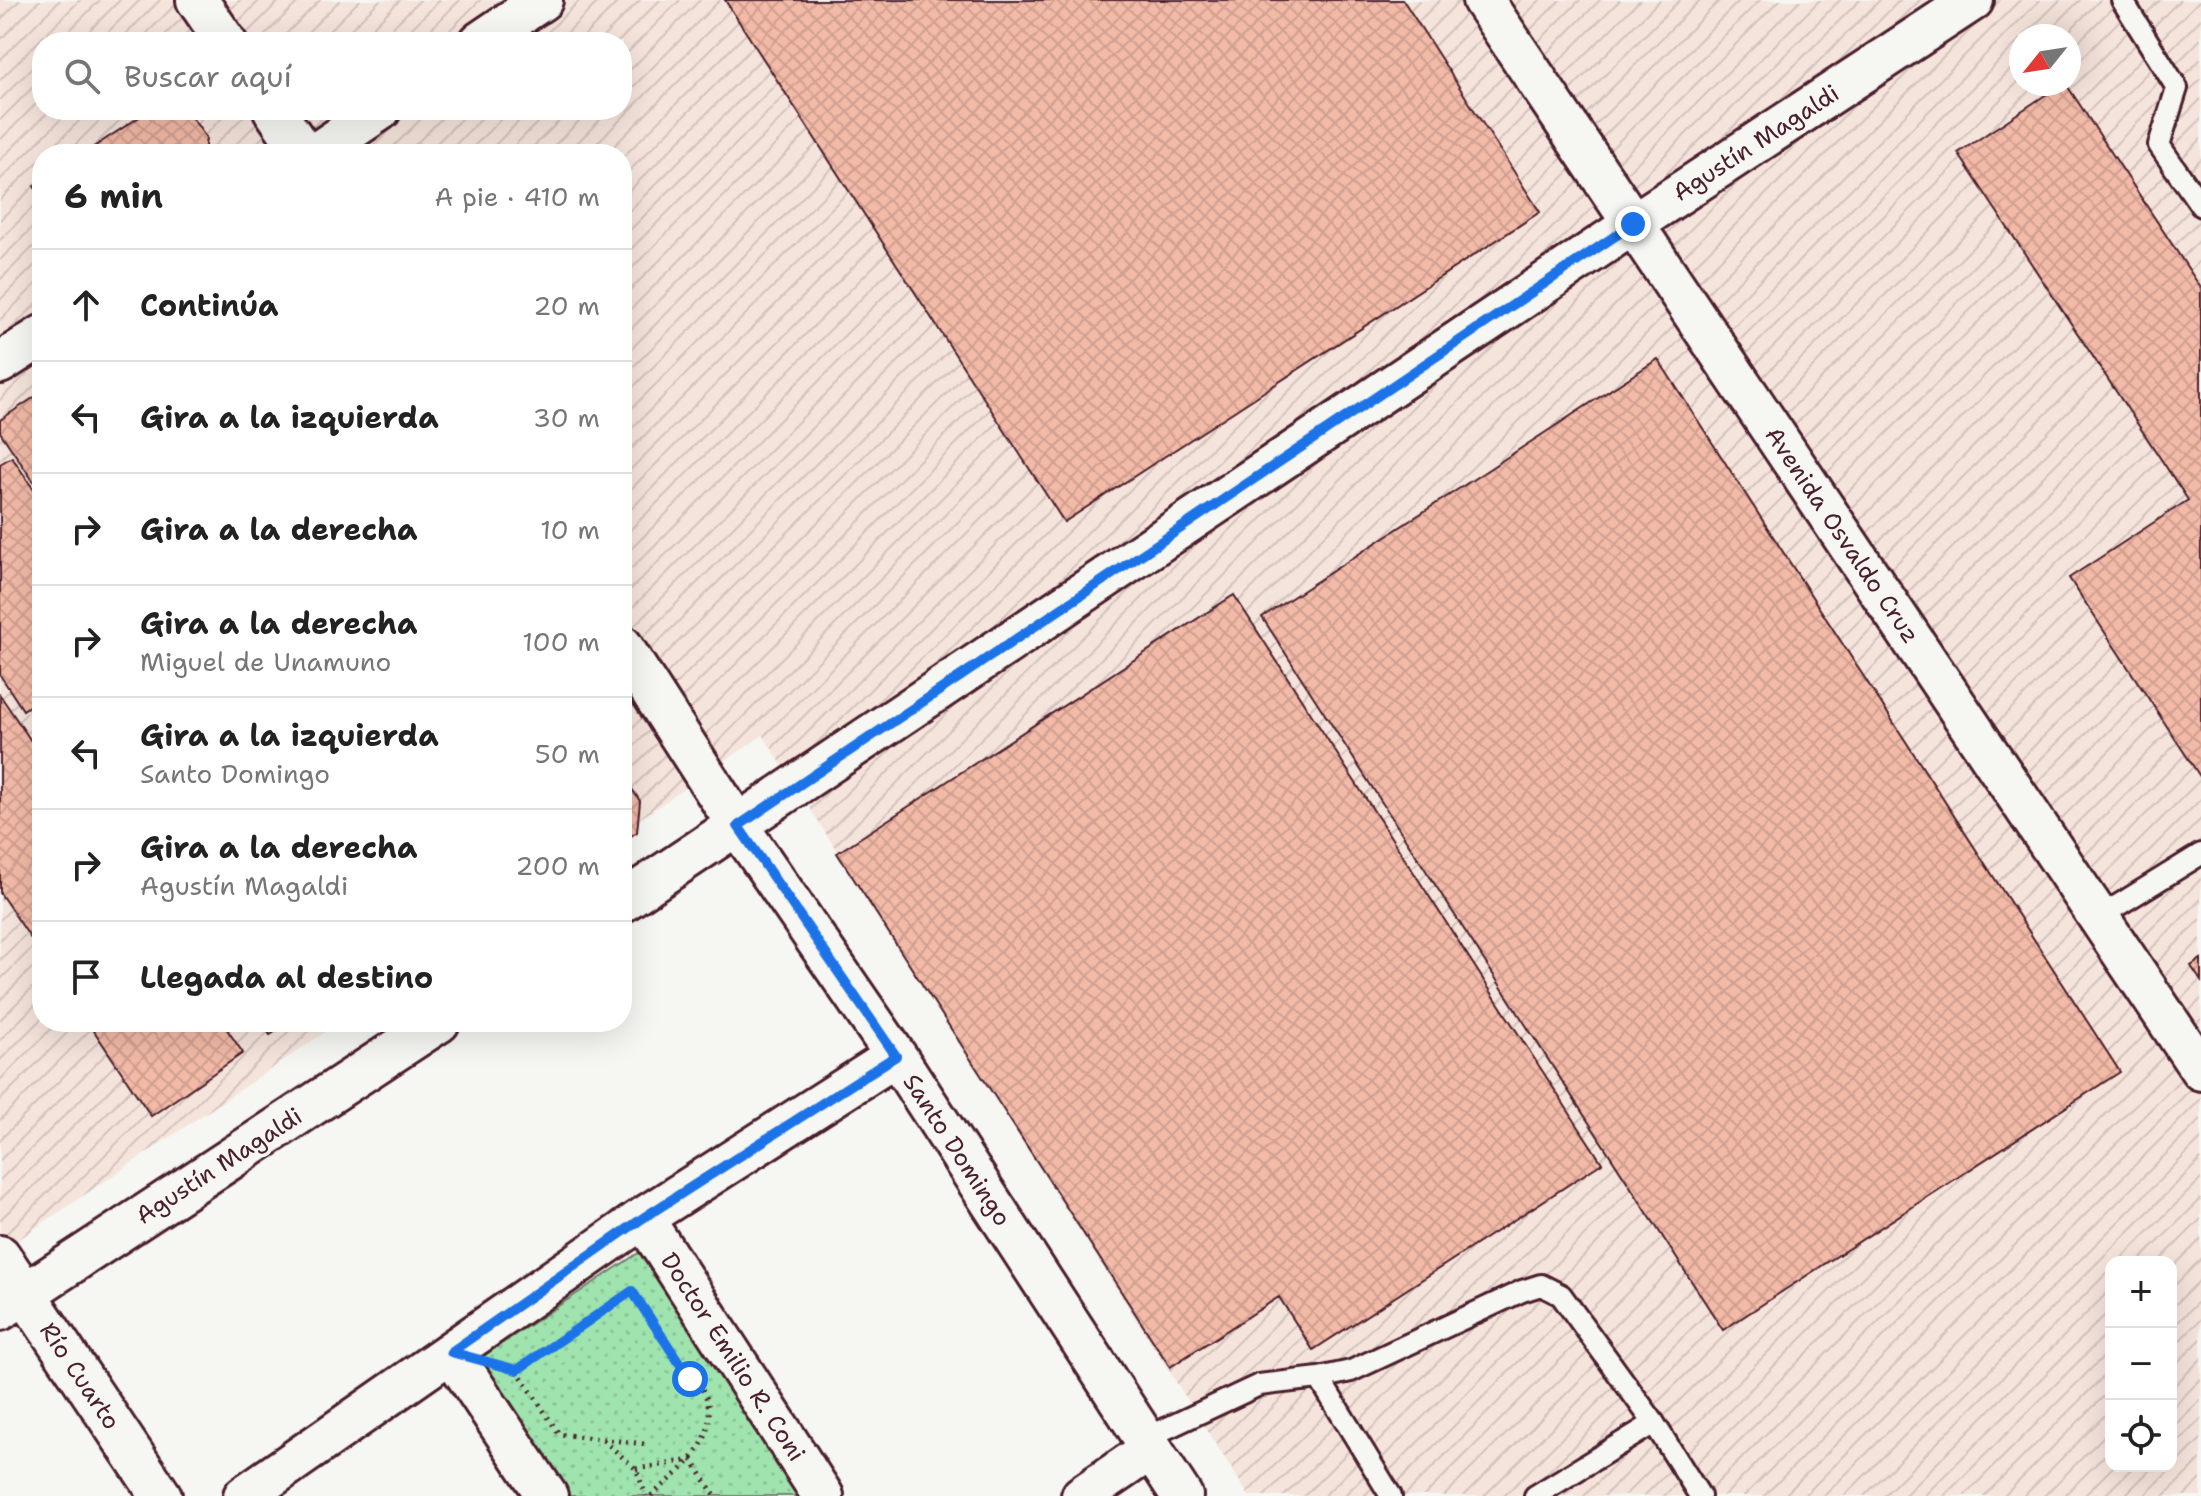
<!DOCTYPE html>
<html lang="es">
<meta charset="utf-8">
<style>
:root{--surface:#fff;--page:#f6f6f6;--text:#222;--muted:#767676;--line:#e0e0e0}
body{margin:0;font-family:"Shantell Sans",sans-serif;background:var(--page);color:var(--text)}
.controls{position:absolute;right:24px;bottom:24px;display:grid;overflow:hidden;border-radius:16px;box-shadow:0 8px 32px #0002}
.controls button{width:72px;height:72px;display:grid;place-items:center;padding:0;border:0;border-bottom:2px solid var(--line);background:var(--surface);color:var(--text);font:40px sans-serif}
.compass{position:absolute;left:2009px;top:24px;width:72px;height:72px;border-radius:50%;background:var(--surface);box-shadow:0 8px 32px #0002;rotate:240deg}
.stop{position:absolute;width:24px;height:24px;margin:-18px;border:6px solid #1a73e8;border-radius:50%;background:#fff}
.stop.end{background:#1a73e8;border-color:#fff;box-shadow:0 2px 8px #0008}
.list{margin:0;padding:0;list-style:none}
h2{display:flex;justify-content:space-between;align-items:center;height:104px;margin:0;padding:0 32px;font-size:34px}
h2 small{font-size:26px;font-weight:400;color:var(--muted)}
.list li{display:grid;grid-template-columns:52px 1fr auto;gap:24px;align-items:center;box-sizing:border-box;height:112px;padding:0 32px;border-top:2px solid var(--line)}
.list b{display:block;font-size:30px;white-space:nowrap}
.list p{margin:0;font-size:26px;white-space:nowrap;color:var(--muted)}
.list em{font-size:26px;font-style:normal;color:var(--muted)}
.icon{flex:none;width:44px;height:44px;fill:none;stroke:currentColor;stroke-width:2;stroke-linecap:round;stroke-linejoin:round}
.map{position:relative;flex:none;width:2201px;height:1496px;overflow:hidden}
.search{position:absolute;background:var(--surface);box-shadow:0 8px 32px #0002;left:32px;top:32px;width:600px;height:88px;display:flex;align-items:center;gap:20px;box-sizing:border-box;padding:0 28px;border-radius:32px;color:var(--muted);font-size:30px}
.panel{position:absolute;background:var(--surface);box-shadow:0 8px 32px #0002;left:32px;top:144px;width:600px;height:888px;border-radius:32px}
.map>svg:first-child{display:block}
.industrial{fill:url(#industrial-furrows);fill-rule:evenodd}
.park{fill:url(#park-dots);stroke:#74816c;stroke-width:2}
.building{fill:url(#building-cross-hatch);stroke:#4a1f2b;stroke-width:2}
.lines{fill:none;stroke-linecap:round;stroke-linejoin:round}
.lane-casing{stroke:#4a1f2b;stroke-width:26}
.street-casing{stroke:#4a1f2b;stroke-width:46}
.path{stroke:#4a1f2b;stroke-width:5;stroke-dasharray:2 6;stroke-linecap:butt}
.lane{stroke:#f6f6f2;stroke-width:20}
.street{stroke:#f6f6f2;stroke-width:40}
.route{stroke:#1a73e8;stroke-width:10}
.labels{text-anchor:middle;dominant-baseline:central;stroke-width:7;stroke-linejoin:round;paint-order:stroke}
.street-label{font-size:24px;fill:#4a1f2b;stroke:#f6f6f2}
</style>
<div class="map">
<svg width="2201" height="1496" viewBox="0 0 2201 1496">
<defs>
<pattern id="industrial-furrows" width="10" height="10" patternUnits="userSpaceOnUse" patternTransform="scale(2)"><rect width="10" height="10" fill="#f5e4dc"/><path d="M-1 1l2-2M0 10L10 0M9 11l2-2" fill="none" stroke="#d4c3bd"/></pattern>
<pattern id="park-dots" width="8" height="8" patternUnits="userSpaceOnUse" patternTransform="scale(2)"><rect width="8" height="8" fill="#9fe3ae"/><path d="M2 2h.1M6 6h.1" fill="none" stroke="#8ac296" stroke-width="1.8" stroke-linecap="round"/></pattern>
<pattern id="building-cross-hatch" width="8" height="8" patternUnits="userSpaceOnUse" patternTransform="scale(2)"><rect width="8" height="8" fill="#f2baa7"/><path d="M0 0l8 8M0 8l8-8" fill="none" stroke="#d19f90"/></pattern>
</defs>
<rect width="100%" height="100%" fill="#f6f6f2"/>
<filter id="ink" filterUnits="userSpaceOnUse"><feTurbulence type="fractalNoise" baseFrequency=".0125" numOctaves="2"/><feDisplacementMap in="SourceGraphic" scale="16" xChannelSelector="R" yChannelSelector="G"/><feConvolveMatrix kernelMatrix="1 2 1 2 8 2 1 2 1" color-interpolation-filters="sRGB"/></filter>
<g filter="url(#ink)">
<!-- industrial -->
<path class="industrial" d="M0,0H2201V1496H1249L763,735L622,831V154H42V1022H340L0,1252ZM2021,36H2069V84H2021ZM42,42H622V110H42ZM2111,1262H2171V1466H2111Z"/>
<!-- park -->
<path class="park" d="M643,1250L807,1496H569L478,1359Z"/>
<!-- building -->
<path class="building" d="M725,0H1403L1540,212L1064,522Z
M2062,84H2066L2201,288V778L2069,578L2188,500L1958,153Z
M150,110H187L206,138L204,154H83Z
M42,181V198L34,186Z
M1658,359L2120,1072L1723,1330L1262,617Z
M42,392V494L0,432V420Z
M12,457L42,502V697L23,710L0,675V464Z
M1234,595L1602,1163L1313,1350L1279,1297L1170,1367L837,853Z
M0,695L42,757V955L0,893Z
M622,774L640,801L637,832L622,842Z
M2201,959V981L2191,966Z
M88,1022H222L243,1053L151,1116Z
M262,1022H290L270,1035Z"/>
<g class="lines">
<!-- lane casing -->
<g class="lane-casing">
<path id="lane" d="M2122,0L2177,88L2159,145L2201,206
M2099,917L2201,854
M1319,1378L1391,1496
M1144,1439L1259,1385L1319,1378L1351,1371L1522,1291L1541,1285L1561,1295L1654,1423L1700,1496
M1535,1496L1654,1423"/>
</g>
<!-- street casing -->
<g class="street-casing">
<path id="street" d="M197,0L226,42
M1483,0L2201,1070
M480,42L542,0
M274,110L304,154
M315,154L380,110
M0,363L42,336
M622,646L738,826L896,1056L1182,1496
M622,902L1633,224L1973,0
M643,1218L823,1496
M0,1256L161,1496
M0,1310L439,1022
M451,1352L547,1496
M244,1496L643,1218L896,1056
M1082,1496L1151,1449"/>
</g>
<!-- path -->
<path class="path" d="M506,1367L517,1370L632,1291L690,1379L687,1389
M517,1370L559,1434L645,1444
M603,1440L636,1469L646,1496
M636,1469L692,1460L715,1496
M651,1496C678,1472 712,1450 709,1410C707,1395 703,1387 690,1379"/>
<!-- lane -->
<use href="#lane" class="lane"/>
<!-- street -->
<use href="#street" class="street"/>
</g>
</g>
<g class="lines" filter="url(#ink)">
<!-- route -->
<path class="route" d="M690,1379L632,1291L517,1370L451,1352L643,1218L896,1056L738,826L1633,224"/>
</g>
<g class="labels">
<!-- street labels -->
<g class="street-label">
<text transform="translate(1756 143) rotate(-33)">Agustín Magaldi</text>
<text transform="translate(1842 535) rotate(56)">Avenida Osvaldo Cruz</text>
<text transform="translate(957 1150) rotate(57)">Santo Domingo</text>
<text transform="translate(219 1166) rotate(-33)">Agustín Magaldi</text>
<text transform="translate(733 1357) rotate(57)">Doctor Emilio R. Coni</text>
<text transform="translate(80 1376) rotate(56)">Río Cuarto</text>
</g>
</g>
</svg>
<div class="controls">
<button>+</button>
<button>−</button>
<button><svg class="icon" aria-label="locate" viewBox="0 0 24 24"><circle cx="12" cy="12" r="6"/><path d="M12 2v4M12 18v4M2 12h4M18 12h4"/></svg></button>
</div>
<svg class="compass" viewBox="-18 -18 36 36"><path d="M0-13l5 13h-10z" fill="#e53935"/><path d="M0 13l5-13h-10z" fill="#767676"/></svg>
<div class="stop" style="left:690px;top:1379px"></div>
<div class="stop end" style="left:1633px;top:224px"></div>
<div class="search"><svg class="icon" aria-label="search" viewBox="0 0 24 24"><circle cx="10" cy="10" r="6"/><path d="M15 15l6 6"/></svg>Buscar aquí</div>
<section class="panel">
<h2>6 min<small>A pie · 410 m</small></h2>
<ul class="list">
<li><svg class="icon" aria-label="ahead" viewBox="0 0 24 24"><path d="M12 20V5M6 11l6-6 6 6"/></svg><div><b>Continúa</b></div><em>20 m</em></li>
<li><svg class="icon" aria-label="left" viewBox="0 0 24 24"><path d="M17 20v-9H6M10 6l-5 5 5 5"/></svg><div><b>Gira a la izquierda</b></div><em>30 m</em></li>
<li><svg class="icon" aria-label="right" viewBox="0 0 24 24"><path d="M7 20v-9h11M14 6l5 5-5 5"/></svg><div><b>Gira a la derecha</b></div><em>10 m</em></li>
<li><svg class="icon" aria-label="right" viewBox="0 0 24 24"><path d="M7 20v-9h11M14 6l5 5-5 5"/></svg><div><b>Gira a la derecha</b><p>Miguel de Unamuno</p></div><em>100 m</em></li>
<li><svg class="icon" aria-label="left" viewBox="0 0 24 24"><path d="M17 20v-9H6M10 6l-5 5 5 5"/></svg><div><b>Gira a la izquierda</b><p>Santo Domingo</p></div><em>50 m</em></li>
<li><svg class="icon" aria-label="right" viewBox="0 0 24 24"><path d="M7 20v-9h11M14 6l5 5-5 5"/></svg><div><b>Gira a la derecha</b><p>Agustín Magaldi</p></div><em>200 m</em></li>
<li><svg class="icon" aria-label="arrive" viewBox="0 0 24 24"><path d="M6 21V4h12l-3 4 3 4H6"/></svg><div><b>Llegada al destino</b></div></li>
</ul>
</section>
</div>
